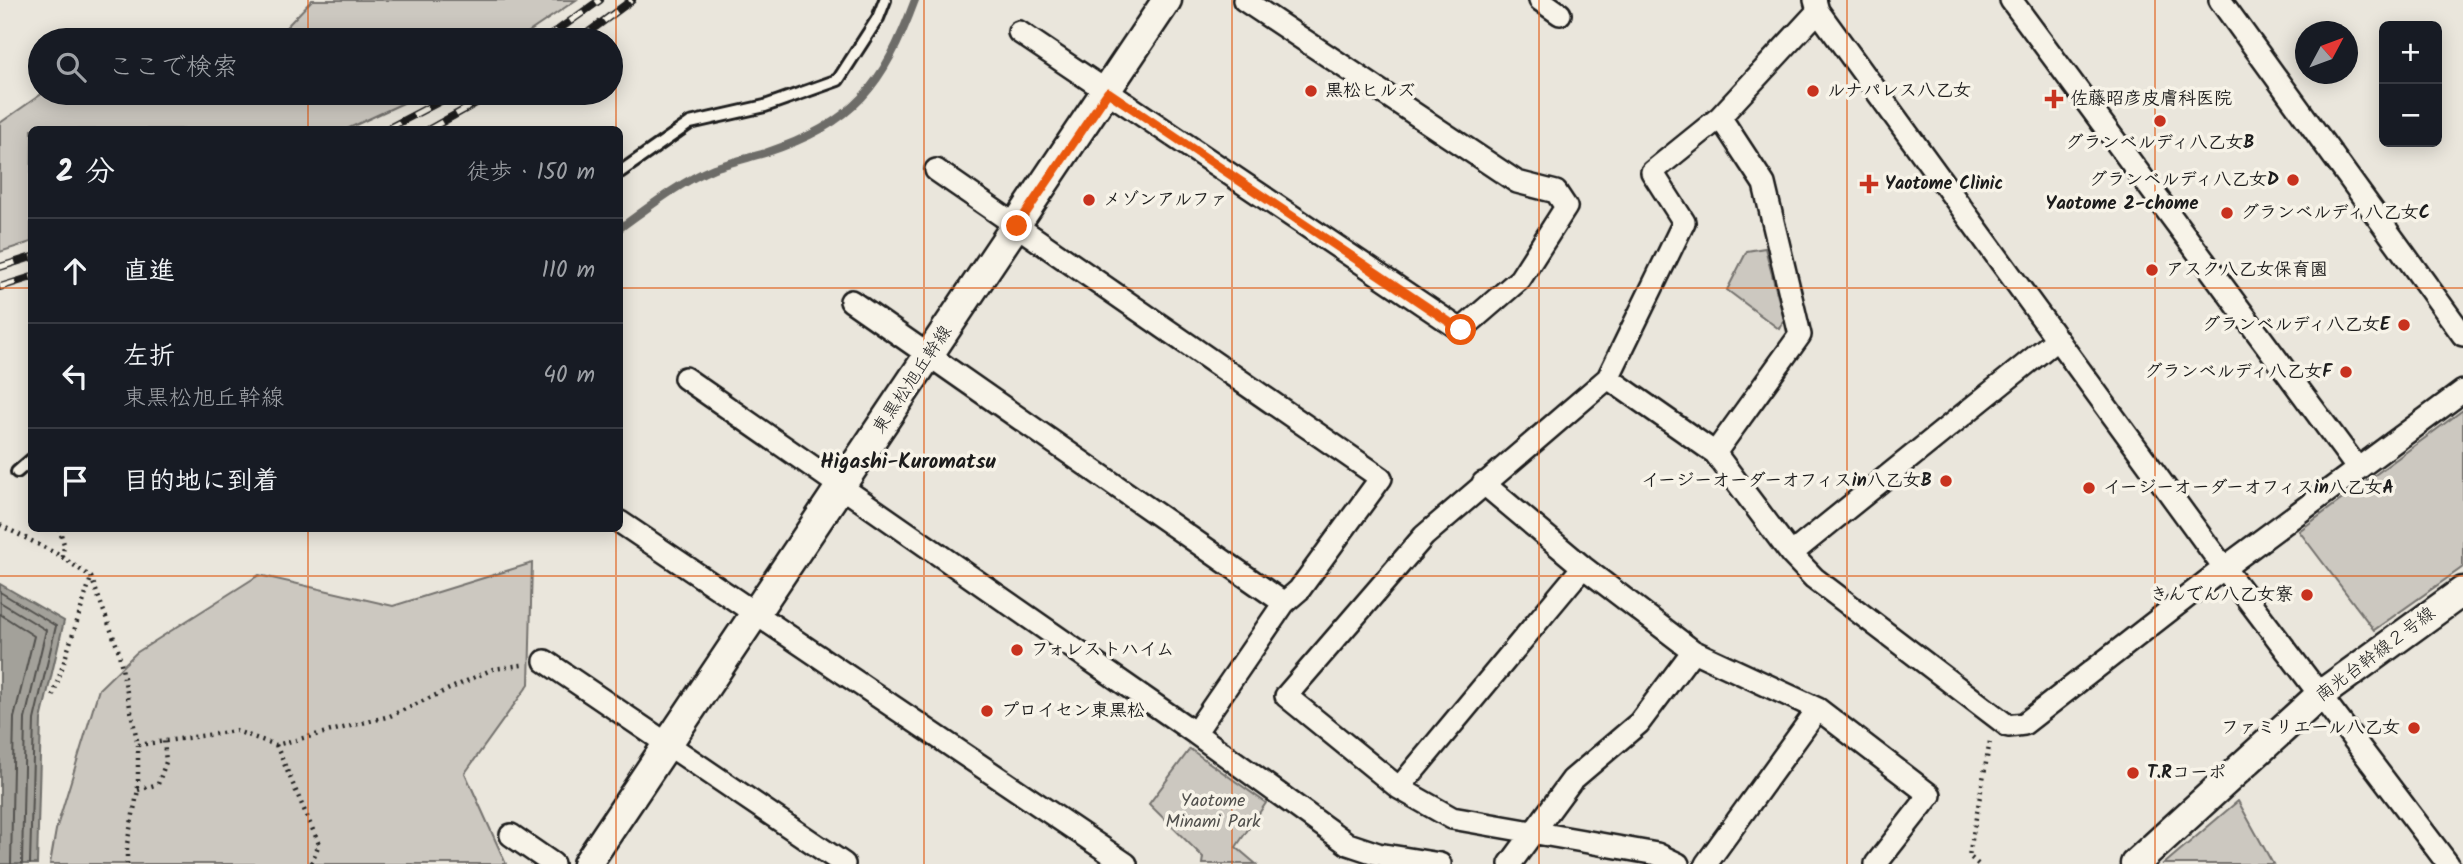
<!DOCTYPE html>
<html lang="ja">
<meta charset="utf-8">
<style>
:root{--surface:#171b24;--page:#20242c;--text:#f1f3f6;--muted:#9ea1a6;--line:#363941}
body{margin:0;font-family:Kalam,"Klee One",sans-serif;background:var(--page);color:var(--text)}
.controls{position:absolute;right:21px;top:21px;display:grid;overflow:hidden;border-radius:10px;box-shadow:0 4px 18px #0003}
.controls button{width:63px;height:63px;display:grid;place-items:center;padding:0;border:0;border-bottom:2px solid var(--line);background:var(--surface);color:var(--text);font:35px sans-serif}
.compass{position:absolute;left:2295px;top:21px;width:63px;height:63px;border-radius:50%;background:var(--surface);box-shadow:0 4px 18px #0003;rotate:49deg}
.stop{position:absolute;width:21px;height:21px;margin:-16px;border:5px solid #ea580c;border-radius:50%;background:#fff}
.stop.end{background:#ea580c;border-color:#fff;box-shadow:0 2px 7px #0008}
.list{margin:0;padding:0;list-style:none}
h2{display:flex;justify-content:space-between;align-items:center;height:91px;margin:0;padding:0 28px;font-size:30px}
h2 small{font-size:23px;font-weight:400;color:var(--muted)}
.list li{display:grid;grid-template-columns:46px 1fr auto;gap:21px;align-items:center;box-sizing:border-box;height:105px;padding:0 28px;border-top:2px solid var(--line)}
.list b{display:block;font-size:26px;white-space:nowrap}
.list p{margin:0;font-size:23px;white-space:nowrap;color:var(--muted)}
.list em{font-size:23px;font-style:normal;color:var(--muted)}
.icon{flex:none;width:38px;height:38px;fill:none;stroke:currentColor;stroke-width:2;stroke-linecap:round;stroke-linejoin:round}
.map{position:relative;flex:none;width:2463px;height:864px;overflow:hidden}
.search{position:absolute;background:var(--surface);box-shadow:0 4px 18px #0003;left:28px;top:28px;width:595px;height:77px;display:flex;align-items:center;gap:18px;box-sizing:border-box;padding:0 24px;border-radius:38px;color:var(--muted);font-size:26px}
.panel{position:absolute;background:var(--surface);box-shadow:0 4px 18px #0003;left:28px;top:126px;width:595px;height:406px;border-radius:10px}
.map>svg:first-child{display:block}
.green{fill:#ccc8c0;stroke:#74726e;stroke-width:2}
.water{fill:#a3a19a;stroke:#6d6c68;stroke-width:2}
.lines{fill:none;stroke-linecap:round;stroke-linejoin:round}
.shore{stroke:#52514e;stroke-width:2}
.stream{stroke:#6d6c68;stroke-width:8}
.lane-casing{stroke:#1c1c1c;stroke-width:16}
.street-casing{stroke:#1c1c1c;stroke-width:26}
.secondary-casing{stroke:#1c1c1c;stroke-width:33}
.path{stroke:#1c1c1c;stroke-width:4.5;stroke-dasharray:2 5;stroke-linecap:butt}
.lane{stroke:#f7f3e8;stroke-width:10}
.street{stroke:#f7f3e8;stroke-width:21}
.secondary{stroke:#f7f3e8;stroke-width:28}
.rail-casing{stroke:#1c1c1c;stroke-width:8}
.rail{stroke:#f7f3e8;stroke-width:5;stroke-dasharray:16;stroke-linecap:butt}
.route{stroke:#ea580c;stroke-width:9}
.grid{fill:none;stroke:#de560d;stroke-width:2;stroke-opacity:0.55}
.poi-dot{fill:#c8321e;stroke:#f7f3e8;stroke-width:2.5}
.labels{text-anchor:middle;dominant-baseline:central;stroke-width:7;stroke-linejoin:round;paint-order:stroke}
.poi-label{font-size:18px;font-weight:bold;fill:#1c1c1c;stroke:#f7f3e8;text-anchor:start}
.street-label{font-size:18px;fill:#1c1c1c;stroke:#f7f3e8}
.park-label{font-size:18px;fill:#51504d;stroke:#f7f3e8}
.neighbourhood-label{font-size:19px;font-weight:bold;fill:#1c1c1c;stroke:#f7f3e8}
.quarter-label{font-size:21px;font-weight:bold;fill:#1c1c1c;stroke:#f7f3e8}
</style>
<div class="map">
<svg width="2463" height="864" viewBox="0 0 2463 864">
<rect width="100%" height="100%" fill="#eae6dc"/>
<filter id="ink" filterUnits="userSpaceOnUse"><feTurbulence type="fractalNoise" baseFrequency=".0143" numOctaves="2"/><feDisplacementMap in="SourceGraphic" scale="14" xChannelSelector="R" yChannelSelector="G"/><feConvolveMatrix kernelMatrix="1 2 1 2 8 2 1 2 1" color-interpolation-filters="sRGB"/></filter>
<g filter="url(#ink)">
<!-- green -->
<path class="green" d="M312,0H576L517,40H274Z
M43,93H425L347,129L32,130L31,242L0,252V123Z
M1765,248L1784,320L1779,329L1727,290L1747,251Z
M2463,410V567L2374,630L2299,531Z
M532,563L529,684L465,773L506,864H50L56,830L99,689L136,653L259,575L393,606Z
M1190,749L1266,803L1236,847L1256,864H1202L1203,857L1149,804Z
M2238,801L2273,864H2164Z"/>
<!-- water -->
<path class="water" d="M0,584L64,621L41,720L37,864H0Z"/>
<g class="lines">
<!-- shore -->
<path class="shore" d="M0,592L56,626L34,720L30,864
M0,602L46,630L25,719L22,864
M0,614L34,636L14,718L11,864"/>
<!-- stream -->
<path class="stream" d="M620,228C649,207 680,182 714,168C731,162 748,158 765,153C855,123 883,86 915,0"/>
<!-- lane casing -->
<g class="lane-casing">
<path id="lane" d="M620,172L690,123L765,106L838,80L878,18L885,0
M17,472L32,459"/>
</g>
<!-- street casing -->
<g class="street-casing">
<path id="street" d="M1540,0L1560,14
M1815,0L1818,11L2224,568L2448,864
M2011,0L2358,469
M2220,0L2463,335
M1019,32L1461,330L1520,279L1566,207L1556,192L1517,182L1244,0
M936,170L1381,478L1299,590L1284,603L1195,733L1348,844L1378,854L1440,864
M851,301L1284,603
M685,378L1195,733
M1608,378L1715,453L1791,554L1814,578L2008,726L2024,724L2224,568L2463,391
M1715,453L1800,335L1764,184L1720,117
M1483,483L1583,567L1693,651L1818,709L1930,795L1876,864
M620,522L1126,864
M1791,554L2057,339
M545,661L844,864
M1399,788L1583,567
M511,835L553,864
M1510,864L1572,780L1639,723L1693,651
M1678,864L1657,854L1452,818L1399,788L1286,696L1424,536L1608,378L1684,222L1652,172L1720,117L1818,11
M1706,864L1818,709"/>
</g>
<!-- secondary casing -->
<g class="secondary-casing">
<path id="secondary" d="M587,864L1167,0
M2135,864L2320,695L2463,591"/>
</g>
<!-- path -->
<path class="path" d="M0,525L59,555L91,577L118,649L138,745L236,731L276,745L390,716L493,669L522,665
M59,528L64,544L63,557
M53,696L91,578
M276,745L319,844L311,864
M138,790L158,784L166,762L164,741
M127,864V844L138,790V745
M1978,864L1969,856L1990,741"/>
<!-- lane -->
<use href="#lane" class="lane"/>
<!-- street -->
<use href="#street" class="street"/>
<!-- secondary -->
<use href="#secondary" class="secondary"/>
<!-- rail casing -->
<g class="rail-casing">
<path id="rail" d="M544,40L600,0
M578,40L632,0
M385,130L456,93
M428,130L494,93
M0,267L32,257
M0,287L32,277"/>
</g>
<!-- rail -->
<use href="#rail" class="rail"/>
</g>
</g>
<g class="lines" filter="url(#ink)">
<!-- route -->
<path class="route" d="M1017,226L1108,92L1461,330"/>
</g>
<!-- grid -->
<path class="grid" d="M308,0V40M616,0V130M924,0V864M1232,0V864M1539,0V864M1847,0V864M2155,0V864M308,93V130M0,288H32M620,288H2463M308,528V864M616,528V864M0,576H2463"/>
<!-- markers -->
<g class="poi-dot">
<circle cx="1311" cy="91" r="7"/>
<circle cx="1813" cy="91" r="7"/>
<path d="M2050.5 88.5h7v7h7v7h-7v7h-7v-7h-7v-7h7z"/>
<circle cx="2160" cy="121" r="7"/>
<circle cx="2293" cy="180" r="7"/>
<path d="M1865.5 173.5h7v7h7v7h-7v7h-7v-7h-7v-7h7z"/>
<circle cx="1089" cy="200" r="7"/>
<circle cx="2227" cy="213" r="7"/>
<circle cx="2152" cy="270" r="7"/>
<circle cx="2404" cy="325" r="7"/>
<circle cx="2346" cy="372" r="7"/>
<circle cx="1946" cy="481" r="7"/>
<circle cx="2089" cy="488" r="7"/>
<circle cx="2307" cy="595" r="7"/>
<circle cx="1017" cy="650" r="7"/>
<circle cx="987" cy="711" r="7"/>
<circle cx="2414" cy="728" r="7"/>
<circle cx="2133" cy="773" r="7"/>
</g>
<g class="labels">
<!-- poi labels -->
<g class="poi-label">
<text x="1325" y="91">黒松ヒルズ</text>
<text x="1827" y="91">ルナパレス八乙女</text>
<text x="2070" y="99">佐藤昭彦皮膚科医院</text>
<text x="2160" y="143" text-anchor="middle">グランベルディ八乙女B</text>
<text x="2279" y="180" text-anchor="end">グランベルディ八乙女D</text>
<text x="1885" y="184">Yaotome Clinic</text>
<text x="1103" y="200">メゾンアルファ</text>
<text x="2241" y="213">グランベルディ八乙女C</text>
<text x="2166" y="270">アスク八乙女保育園</text>
<text x="2390" y="325" text-anchor="end">グランベルディ八乙女E</text>
<text x="2332" y="372" text-anchor="end">グランベルディ八乙女F</text>
<text x="1932" y="481" text-anchor="end">イージーオーダーオフィスin八乙女B</text>
<text x="2103" y="488">イージーオーダーオフィスin八乙女A</text>
<text x="2293" y="595" text-anchor="end">きんでん八乙女寮</text>
<text x="1031" y="650">フォレストハイム</text>
<text x="1001" y="711">プロイセン東黒松</text>
<text x="2400" y="728" text-anchor="end">ファミリエール八乙女</text>
<text x="2147" y="773">T.Rコーポ</text>
</g>
<!-- street labels -->
<g class="street-label">
<text transform="translate(913 380) rotate(-56)">東黒松旭丘幹線</text>
<text transform="translate(2376 655) rotate(-37)">南光台幹線２号線</text>
</g>
<!-- park labels -->
<g class="park-label">
<text x="1213" y="801">Yaotome<tspan x="1213" dy="21">Minami Park</tspan></text>
</g>
<!-- neighbourhood labels -->
<g class="neighbourhood-label">
<text x="2122" y="204">Yaotome 2-chome</text>
</g>
<!-- quarter labels -->
<g class="quarter-label">
<text x="908" y="462">Higashi-Kuromatsu</text>
</g>
</g>
</svg>
<div class="controls">
<button>+</button>
<button>−</button>
</div>
<svg class="compass" viewBox="-18 -18 36 36"><path d="M0-13l5 13h-10z" fill="#e53935"/><path d="M0 13l5-13h-10z" fill="#9ea1a6"/></svg>
<div class="stop" style="left:1461px;top:330px"></div>
<div class="stop end" style="left:1017px;top:226px"></div>
<div class="search"><svg class="icon" aria-label="search" viewBox="0 0 24 24"><circle cx="10" cy="10" r="6"/><path d="M15 15l6 6"/></svg>ここで検索</div>
<section class="panel">
<h2>2 分<small>徒歩 · 150 m</small></h2>
<ul class="list">
<li><svg class="icon" aria-label="ahead" viewBox="0 0 24 24"><path d="M12 20V5M6 11l6-6 6 6"/></svg><div><b>直進</b></div><em>110 m</em></li>
<li><svg class="icon" aria-label="left" viewBox="0 0 24 24"><path d="M17 20v-9H6M10 6l-5 5 5 5"/></svg><div><b>左折</b><p>東黒松旭丘幹線</p></div><em>40 m</em></li>
<li><svg class="icon" aria-label="arrive" viewBox="0 0 24 24"><path d="M6 21V4h12l-3 4 3 4H6"/></svg><div><b>目的地に到着</b></div></li>
</ul>
</section>
</div>
